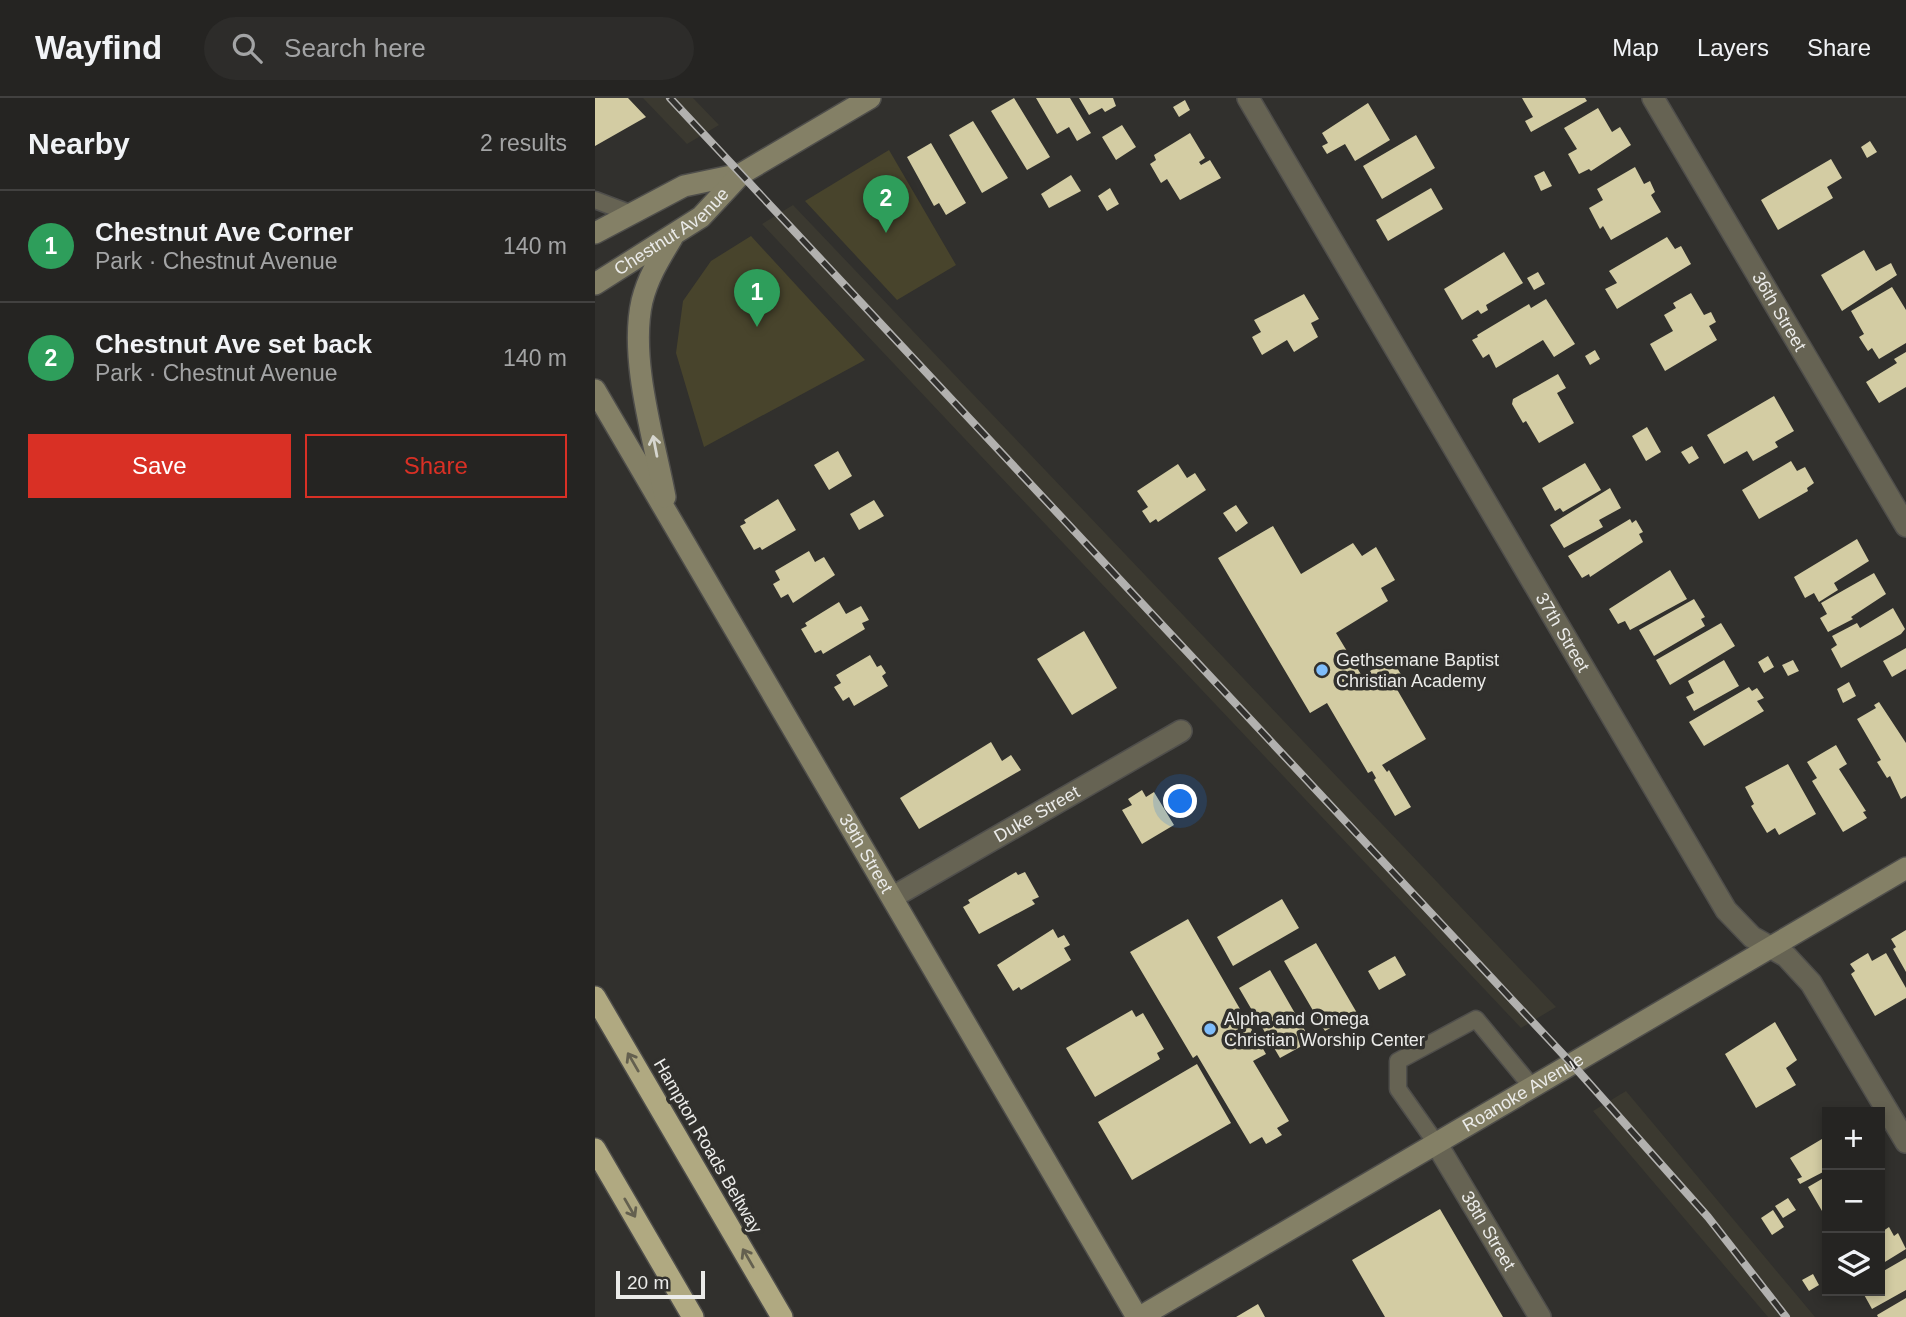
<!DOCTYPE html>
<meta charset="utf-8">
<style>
:root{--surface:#252422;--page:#2d2c2a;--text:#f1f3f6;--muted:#a3a4a5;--line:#424140;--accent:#d93025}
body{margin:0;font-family:Arial,sans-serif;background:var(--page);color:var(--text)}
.controls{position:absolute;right:21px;bottom:21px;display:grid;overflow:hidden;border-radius:0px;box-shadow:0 4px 10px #0003}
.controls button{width:63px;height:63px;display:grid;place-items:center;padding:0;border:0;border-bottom:2px solid var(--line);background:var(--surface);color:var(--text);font:35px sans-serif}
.scale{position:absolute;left:21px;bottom:18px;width:89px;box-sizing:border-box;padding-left:7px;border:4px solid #ebebe9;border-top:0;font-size:19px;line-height:24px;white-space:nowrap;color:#ebebe9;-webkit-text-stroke:5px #31302d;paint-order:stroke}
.you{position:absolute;left:586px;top:704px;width:24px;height:24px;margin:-18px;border:5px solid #fff;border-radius:50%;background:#1a73e8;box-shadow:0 0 0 10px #1a73e833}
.badge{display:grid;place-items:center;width:46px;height:46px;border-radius:50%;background:var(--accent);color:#fff;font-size:23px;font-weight:700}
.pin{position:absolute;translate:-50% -58px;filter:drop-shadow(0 2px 4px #0008)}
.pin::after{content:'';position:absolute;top:37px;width:24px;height:21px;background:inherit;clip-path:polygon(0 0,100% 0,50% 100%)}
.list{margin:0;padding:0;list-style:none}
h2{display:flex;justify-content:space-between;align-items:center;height:91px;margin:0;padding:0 28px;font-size:30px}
h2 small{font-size:23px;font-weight:400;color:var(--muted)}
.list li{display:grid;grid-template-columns:46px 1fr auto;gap:21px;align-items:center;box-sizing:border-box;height:112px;padding:0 28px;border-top:2px solid var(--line)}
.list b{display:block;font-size:26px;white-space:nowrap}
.list p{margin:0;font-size:23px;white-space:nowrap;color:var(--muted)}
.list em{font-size:23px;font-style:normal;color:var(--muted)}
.actions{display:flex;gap:14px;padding:21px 28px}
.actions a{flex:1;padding:16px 0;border:2px solid var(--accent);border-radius:0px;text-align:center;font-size:24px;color:var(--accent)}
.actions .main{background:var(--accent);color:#fff}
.icon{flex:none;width:38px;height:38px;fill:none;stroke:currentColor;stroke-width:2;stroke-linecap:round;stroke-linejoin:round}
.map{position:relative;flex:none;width:1311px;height:1219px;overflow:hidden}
header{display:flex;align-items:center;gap:42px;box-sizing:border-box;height:98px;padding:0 35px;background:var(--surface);border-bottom:2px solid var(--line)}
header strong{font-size:33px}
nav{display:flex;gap:38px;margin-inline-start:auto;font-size:24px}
.search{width:490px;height:63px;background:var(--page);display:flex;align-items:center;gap:18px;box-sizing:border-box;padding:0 24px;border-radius:38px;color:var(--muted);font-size:26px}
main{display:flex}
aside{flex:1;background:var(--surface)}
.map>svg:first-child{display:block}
.built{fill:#3b3930}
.green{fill:#48442c}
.building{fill:#d3cca3}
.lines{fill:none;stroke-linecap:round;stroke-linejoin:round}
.lane-casing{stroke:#4f4e4b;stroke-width:19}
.street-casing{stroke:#4f4e4b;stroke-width:24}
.secondary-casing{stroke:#4f4e4b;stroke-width:24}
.highway-casing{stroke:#4f4e4b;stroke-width:24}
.lane{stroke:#666353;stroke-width:16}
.street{stroke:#666353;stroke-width:21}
.secondary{stroke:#848066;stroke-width:21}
.highway{stroke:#b0a981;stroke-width:21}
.rail-casing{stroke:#b2b1af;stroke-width:8}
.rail{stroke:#31302d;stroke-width:5;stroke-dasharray:16;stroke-linecap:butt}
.oneway{stroke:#d6d6cf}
.oneway2{stroke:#64604f}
.poi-dot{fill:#7fbdfa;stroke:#31302d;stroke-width:2.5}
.labels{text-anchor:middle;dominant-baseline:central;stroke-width:7;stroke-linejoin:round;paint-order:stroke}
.street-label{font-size:18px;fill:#ebebe9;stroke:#31302d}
.poi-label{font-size:18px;fill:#ebebe9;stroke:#31302d;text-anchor:start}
</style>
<header>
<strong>Wayfind</strong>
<div class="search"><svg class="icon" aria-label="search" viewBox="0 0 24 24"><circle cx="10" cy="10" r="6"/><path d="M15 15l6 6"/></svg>Search here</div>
<nav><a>Map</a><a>Layers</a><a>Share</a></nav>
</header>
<main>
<aside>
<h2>Nearby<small>2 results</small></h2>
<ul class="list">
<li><span class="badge" style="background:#2e9e5b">1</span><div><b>Chestnut Ave Corner</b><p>Park · Chestnut Avenue</p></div><em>140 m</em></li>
<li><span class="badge" style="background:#2e9e5b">2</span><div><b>Chestnut Ave set back</b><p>Park · Chestnut Avenue</p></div><em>140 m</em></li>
</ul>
<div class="actions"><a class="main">Save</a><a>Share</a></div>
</aside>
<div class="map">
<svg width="1311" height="1219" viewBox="0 0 1311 1219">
<rect width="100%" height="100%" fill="#31302d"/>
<!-- built -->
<path class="built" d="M48,0H98L124,27L92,46Z
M198,107L961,909L926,930L167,126Z
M1031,993L1220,1219H1173L998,1013Z"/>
<!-- green -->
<path class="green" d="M294,52L361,167L302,202L210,103Z
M156,138L270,262L109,349L81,255L88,203L116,163Z"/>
<!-- building -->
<path class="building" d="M0,0H33L51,19L0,48Z
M419,0L455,59L432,72L396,13Z
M441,0H475L496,35L482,43L474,29L462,36Z
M484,0H518L521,8L510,14L507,10L494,17Z
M927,0H990L992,3L936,34L930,23L938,19Z
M590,2L595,12L584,19L578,9Z
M773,5L795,42L760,63L750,46L732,56L727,48L733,45L727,35Z
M1003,10L1017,34L1025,29L1036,47L996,73L994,71L984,76L973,56L982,51L969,30Z
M378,23L413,80L387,95L354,37Z
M527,27L541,49L521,62L507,39Z
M595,35L610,60L604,64L606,67L615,62L626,80L585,102L572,81L566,85L555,66L561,62L559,57Z
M821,37L840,70L787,101L768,68Z
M1275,43L1282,54L1272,60L1266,49Z
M336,45L371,105L351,117L344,105L339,108L312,59Z
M1236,61L1247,80L1232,89L1238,100L1183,132L1166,102Z
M1040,69L1049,86L1055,83L1060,94L1056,97L1066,114L1016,142L1008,128L1005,131L994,110L1008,102L1002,91Z
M949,73L957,88L946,93L939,78Z
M476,77L486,93L454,110L446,96Z
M515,90L524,106L512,113L503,98Z
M836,90L848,111L793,143L781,122Z
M1072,139L1080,151L1086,148L1096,166L1022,211L1010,191L1022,185L1014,173Z
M1269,152L1281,173L1296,165L1302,177L1247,213L1226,177Z
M909,154L928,185L891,207L893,212L886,216L883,212L867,222L849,191Z
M943,174L950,186L939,192L932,180Z
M1297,189L1311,212V245L1284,261L1277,250L1273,253L1264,239L1269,236L1256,213Z
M1096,195L1109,217L1116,214L1121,224L1114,228L1122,242L1070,273L1055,246L1078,233L1069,217L1081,210L1078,205Z
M709,196L724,221L716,225L723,239L699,254L692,242L667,257L657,239L666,234L659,222Z
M951,201L980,246L959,259L948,242L901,270L894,256L888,260L877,242L883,239L882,237L934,206L936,210Z
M1000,252L1005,261L995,267L990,258Z
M1311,254V289L1284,305L1271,284L1302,265L1299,261Z
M963,276L971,290L962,295L979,325L944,345L931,323L928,325L917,306L918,301Z
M1179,298L1199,333L1180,344L1183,349L1158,363L1152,353L1129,366L1112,337Z
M1052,329L1066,354L1051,363L1037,338Z
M1097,348L1104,360L1094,366L1086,354Z
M243,353L257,378L234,392L219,367Z
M1196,363L1202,373L1210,369L1219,385L1212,390L1213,393L1164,421L1147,392Z
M990,365L1006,392L968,414L965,410L960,413L947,390Z
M583,366L592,380L600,375L611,392L563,424L561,421L555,425L547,413L553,409L542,393Z
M1015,390L1026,410L1004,422L1008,429L969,450L955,427Z
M183,401L201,432L167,452L165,449L159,452L145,428L151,425L149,422Z
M279,402L289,418L264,432L255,416Z
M641,407L653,425L641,434L628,415Z
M1035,421L1037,425L1041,422L1048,434L1044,436L1048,444L995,479L994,476L987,480L973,458Z
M678,428L706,476L758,445L767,458L781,449L800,482L786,490L793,503L741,535L767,578L796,560L810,583L800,588L831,641L787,667L792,674L794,672L816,709L800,718L779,682L781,680L777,673L773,675L732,605L715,615L623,460Z
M1262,441L1274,463L1239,485L1243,492L1224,504L1219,495L1210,500L1199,479Z
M214,453L220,464L229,459L240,477L198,505L193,496L186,500L178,486L185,482L180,473Z
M1075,472L1092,501L1035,532L1030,523L1023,526L1014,511Z
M1279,475L1291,496L1256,519L1258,521L1233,534L1225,520L1232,516L1226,505Z
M1099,501L1110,519L1106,521L1110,528L1059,558L1044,532Z
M244,504L251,516L266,508L274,522L267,525L270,531L228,556L226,552L220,555L206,531L212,528L210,525Z
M1298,510L1310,531L1306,536L1246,570L1236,551L1242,547L1237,538L1262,525L1265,530Z
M1126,525L1140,548L1075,587L1061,562Z
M489,533L522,590L477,617L442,561Z
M1311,550V571L1297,579L1288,563Z
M275,557L282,569L286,567L291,575L287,578L293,588L259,608L254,599L248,603L239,589L246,585L241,577Z
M1173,558L1179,569L1169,575L1163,564Z
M1129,562L1144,588L1099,613L1091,599L1099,595L1093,583Z
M1198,562L1204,573L1193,578L1187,567Z
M1254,584L1261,598L1248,605L1242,591Z
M1154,589L1157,593L1162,590L1169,600L1162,603L1169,613L1109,648L1094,624Z
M1284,604L1311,645V698L1306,701L1295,678L1292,680L1282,664L1286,662L1262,621L1281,610L1279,607Z
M396,644L407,663L416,657L426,672L324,731L305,700Z
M1241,647L1252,666L1244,671L1271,713L1268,714L1272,720L1248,734L1217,683L1222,680L1212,664Z
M1193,666L1221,716L1184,737L1180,730L1172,735L1156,708L1159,706L1150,689Z
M547,692L551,699L559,694L579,727L547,746L527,712L537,707L533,701Z
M421,774L423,777L430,774L444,799L437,802L440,806L384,836L368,809L375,805L373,802Z
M687,801L704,830L638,868L622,839Z
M593,821L671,956L658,963L694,1023L682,1030L687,1037L671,1046L667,1039L655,1046L602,957L598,960L535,854Z
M458,831L463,840L469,837L475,847L469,850L476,862L426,892L424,889L418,893L402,867Z
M1311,832V874L1298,851L1301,849L1296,841Z
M721,845L762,915L730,933L689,863Z
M1273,855L1277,863L1291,855L1311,890V900L1280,918L1256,876L1260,873L1255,866Z
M800,858L811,877L784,892L773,873Z
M675,872L716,943L685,960L644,890Z
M537,912L541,919L548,915L569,951L562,955L565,961L500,999L471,950Z
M1180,924L1202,962L1191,970L1201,987L1161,1010L1130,956Z
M602,966L636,1025L537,1082L503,1024Z
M1232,1038V1072L1205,1086L1202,1081L1207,1079L1195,1060Z
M1232,1078V1109L1227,1113L1213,1089Z
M1193,1100L1201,1112L1188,1120L1180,1108Z
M845,1111L908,1219H790L757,1162Z
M1178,1112L1189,1129L1177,1137L1166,1120Z
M1294,1129L1299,1138L1303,1135L1311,1151L1285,1167V1135Z
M1311,1160V1192L1277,1211L1267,1193H1285V1175Z
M1218,1176L1224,1187L1214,1193L1207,1182Z
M1311,1200V1219H1283L1282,1217Z
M663,1206L670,1219H641Z"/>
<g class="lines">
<!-- lane casing -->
<g class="lane-casing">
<path id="lane" d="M0,102L37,116
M841,1045L803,991V963L881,921L937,989"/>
</g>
<!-- street casing -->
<g class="street-casing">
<g id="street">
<path id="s1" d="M653,0L1131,812L1157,839L1191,858L1216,885L1311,1044"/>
<path id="s2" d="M1058,0L1311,428"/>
<path id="s3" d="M298,799L586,633"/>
<path id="s4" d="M841,1045L945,1219"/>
</g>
</g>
<!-- secondary casing -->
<g class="secondary-casing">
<g id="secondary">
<path d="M0,135L89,88L146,76"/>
<path id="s5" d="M0,186L106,119L146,76L275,0"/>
<path id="s6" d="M0,292L542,1219"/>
<path d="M70,399C59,341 34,261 47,203C53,179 65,160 77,140"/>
<path id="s7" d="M545,1219L1311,770"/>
</g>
</g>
<!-- highway casing -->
<g class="highway-casing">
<path id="highway" d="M0,899L187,1219
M0,1051L98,1219"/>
</g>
<!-- lane -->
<use href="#lane" class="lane"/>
<!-- street -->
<use href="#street" class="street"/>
<!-- secondary -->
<use href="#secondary" class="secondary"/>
<!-- highway -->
<use href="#highway" class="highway"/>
<!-- rail casing -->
<g class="rail-casing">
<path id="rail" d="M75,0L977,966L1113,1119L1191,1219"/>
</g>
<!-- rail -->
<use href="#rail" class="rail"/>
</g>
<!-- one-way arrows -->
<defs><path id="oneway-shaft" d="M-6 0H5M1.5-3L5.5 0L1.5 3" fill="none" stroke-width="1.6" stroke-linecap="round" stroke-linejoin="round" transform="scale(1.75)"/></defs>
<use class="oneway" href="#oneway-shaft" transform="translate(60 348) rotate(-101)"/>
<g class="oneway2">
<use href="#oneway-shaft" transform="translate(38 964) rotate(-120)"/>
<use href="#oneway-shaft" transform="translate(35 1110) rotate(60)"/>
<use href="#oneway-shaft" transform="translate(153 1160) rotate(-120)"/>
</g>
<!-- markers -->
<g class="poi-dot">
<circle cx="727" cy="572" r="7"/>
<circle cx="615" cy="931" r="7"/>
</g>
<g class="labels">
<!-- street labels -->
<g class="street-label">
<text stroke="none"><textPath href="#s5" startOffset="93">Chestnut Avenue</textPath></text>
<text stroke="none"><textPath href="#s2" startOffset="248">36th Street</textPath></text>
<text stroke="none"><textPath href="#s1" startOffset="620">37th Street</textPath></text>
<text stroke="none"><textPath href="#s3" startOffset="166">Duke Street</textPath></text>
<text stroke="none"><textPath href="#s6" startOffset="537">39th Street</textPath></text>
<text stroke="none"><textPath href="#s7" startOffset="444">Roanoke Avenue</textPath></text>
<text transform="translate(113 1048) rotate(60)">Hampton Roads Beltway</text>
<text stroke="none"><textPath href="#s4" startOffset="102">38th Street</textPath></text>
</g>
<!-- poi labels -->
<g class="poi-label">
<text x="741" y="562">Gethsemane Baptist<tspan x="741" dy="21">Christian Academy</tspan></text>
<text x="629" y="921">Alpha and Omega<tspan x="629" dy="21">Christian Worship Center</tspan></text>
</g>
</g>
</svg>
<div class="controls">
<button>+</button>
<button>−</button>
<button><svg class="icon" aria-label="layers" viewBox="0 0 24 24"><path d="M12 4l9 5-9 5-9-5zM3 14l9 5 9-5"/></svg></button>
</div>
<div class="scale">20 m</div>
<div class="you"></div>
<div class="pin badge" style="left:162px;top:229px;background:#2e9e5b">1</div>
<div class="pin badge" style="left:291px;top:135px;background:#2e9e5b">2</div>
</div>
</main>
